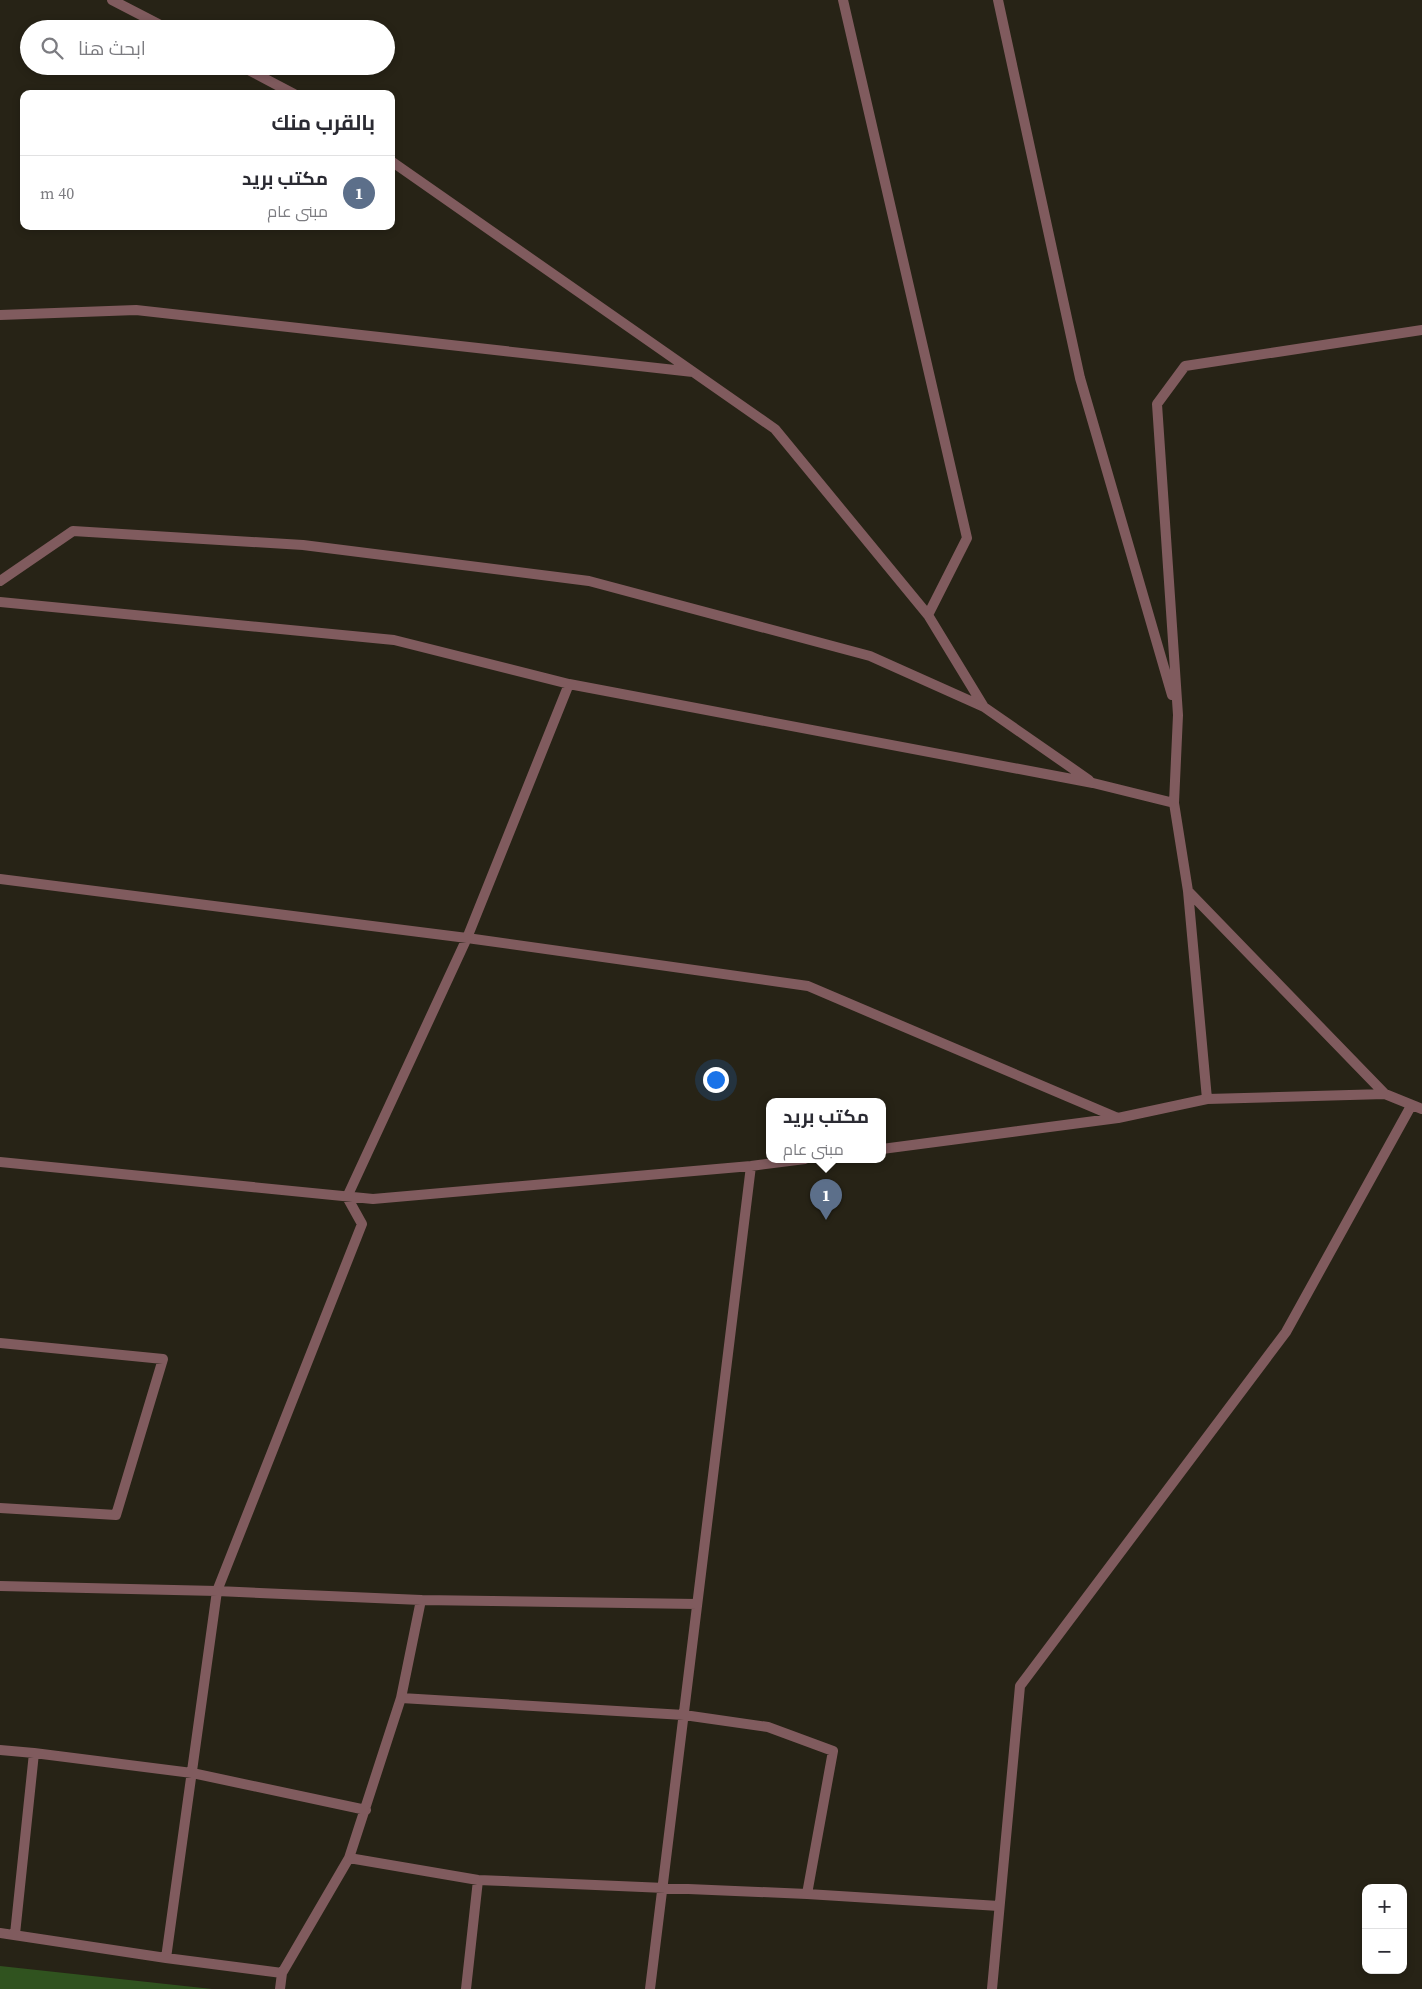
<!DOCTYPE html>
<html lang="ar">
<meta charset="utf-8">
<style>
:root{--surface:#fff;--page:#f7f7f7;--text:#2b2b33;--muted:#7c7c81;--line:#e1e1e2;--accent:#2563eb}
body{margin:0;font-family:"Source Serif 4",Cairo,serif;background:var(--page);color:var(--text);direction:rtl}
.controls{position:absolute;right:15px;bottom:15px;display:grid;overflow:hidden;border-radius:10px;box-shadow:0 2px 8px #0003}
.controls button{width:45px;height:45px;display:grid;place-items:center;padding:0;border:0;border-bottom:1px solid var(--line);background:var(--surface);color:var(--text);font:25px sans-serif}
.you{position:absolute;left:715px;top:1079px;width:18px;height:18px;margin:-12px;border:4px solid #fff;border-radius:50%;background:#1a73e8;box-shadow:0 0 0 8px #1a73e833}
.badge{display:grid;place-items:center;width:32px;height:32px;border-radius:50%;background:var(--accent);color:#fff;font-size:16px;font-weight:700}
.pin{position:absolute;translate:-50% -41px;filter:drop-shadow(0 1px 2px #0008)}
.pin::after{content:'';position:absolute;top:26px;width:18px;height:15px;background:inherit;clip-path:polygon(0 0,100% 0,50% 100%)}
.popup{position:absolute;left:766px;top:1098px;width:120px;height:65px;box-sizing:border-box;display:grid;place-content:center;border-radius:10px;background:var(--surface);filter:drop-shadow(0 1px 4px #0005);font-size:16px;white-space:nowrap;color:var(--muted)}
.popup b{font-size:19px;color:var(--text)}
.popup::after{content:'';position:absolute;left:50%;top:100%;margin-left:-10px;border:10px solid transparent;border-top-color:var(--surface)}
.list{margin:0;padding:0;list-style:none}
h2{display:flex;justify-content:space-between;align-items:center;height:65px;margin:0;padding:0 20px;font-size:21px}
h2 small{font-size:16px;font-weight:400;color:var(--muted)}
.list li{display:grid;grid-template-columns:32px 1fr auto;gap:15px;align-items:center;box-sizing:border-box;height:75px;padding:0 20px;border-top:1px solid var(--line)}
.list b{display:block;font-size:19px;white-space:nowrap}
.list p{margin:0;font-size:16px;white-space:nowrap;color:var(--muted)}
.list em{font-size:16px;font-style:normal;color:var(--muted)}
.icon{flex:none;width:28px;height:28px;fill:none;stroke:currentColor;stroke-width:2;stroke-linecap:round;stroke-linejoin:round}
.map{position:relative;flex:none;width:1422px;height:1989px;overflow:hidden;direction:ltr}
.search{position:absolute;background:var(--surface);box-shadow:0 2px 8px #0003;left:20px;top:20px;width:375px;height:55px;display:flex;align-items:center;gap:12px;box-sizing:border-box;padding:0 18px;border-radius:28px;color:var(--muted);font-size:19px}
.panel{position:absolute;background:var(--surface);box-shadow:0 2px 8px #0003;left:20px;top:90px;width:375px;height:140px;border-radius:10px;direction:rtl}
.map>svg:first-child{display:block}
.green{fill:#30531f}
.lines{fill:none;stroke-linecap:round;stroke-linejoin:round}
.minor{stroke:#805b5e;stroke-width:10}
</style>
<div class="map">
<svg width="1422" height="1989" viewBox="0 0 1422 1989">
<rect width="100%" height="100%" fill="#272316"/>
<!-- green -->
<path class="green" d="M0,1966L212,1989H0Z"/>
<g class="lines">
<!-- minor -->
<path class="minor" d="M112,0L168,29
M843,0L967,538L928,615L984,707
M998,0L1080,378L1172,695
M241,66L294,94
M391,161L775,429L928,615
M0,315L136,310L693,372
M0,581L73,531L303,545L589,581L870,656L984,707L1089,780
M0,602L394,640L569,684L1093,783L1174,803
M0,879L467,938L808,986L1118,1118
M1188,891L1385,1094
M1207,1099L1188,891L1174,803L1178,715L1157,404L1185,366L1422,330
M882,1149L1118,1118L1207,1099L1385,1094L1422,1109
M0,1162L373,1199L751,1166L805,1159
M0,1343L163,1359L116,1515L0,1508
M0,1586L217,1591L421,1600L697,1604
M401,1698L684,1715L768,1727L833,1751L807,1894
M0,1750L34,1753L192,1773L366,1810
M349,1858L478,1880L807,1894L999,1906
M0,1933L166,1958L282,1973L349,1858L401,1698L421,1600
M15,1934L34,1753
M166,1958L217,1591L362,1224L347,1197L467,938L569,684
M280,1989L282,1973
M466,1989L478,1880
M650,1989L751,1166
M992,1989L1020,1686L1286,1332L1411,1106"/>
</g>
</svg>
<div class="controls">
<button>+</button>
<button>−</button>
</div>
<div class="you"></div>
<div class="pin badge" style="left:826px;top:1220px;background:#5c6f8a">1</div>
<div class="popup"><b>مكتب بريد</b>مبنى عام</div>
<div class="search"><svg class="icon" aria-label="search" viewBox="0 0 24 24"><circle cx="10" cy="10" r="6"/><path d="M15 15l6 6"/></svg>ابحث هنا</div>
<section class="panel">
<h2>بالقرب منك<small></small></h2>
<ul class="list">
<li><span class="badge" style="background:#5c6f8a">1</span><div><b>مكتب بريد</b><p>مبنى عام</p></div><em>40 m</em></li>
</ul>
</section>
</div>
